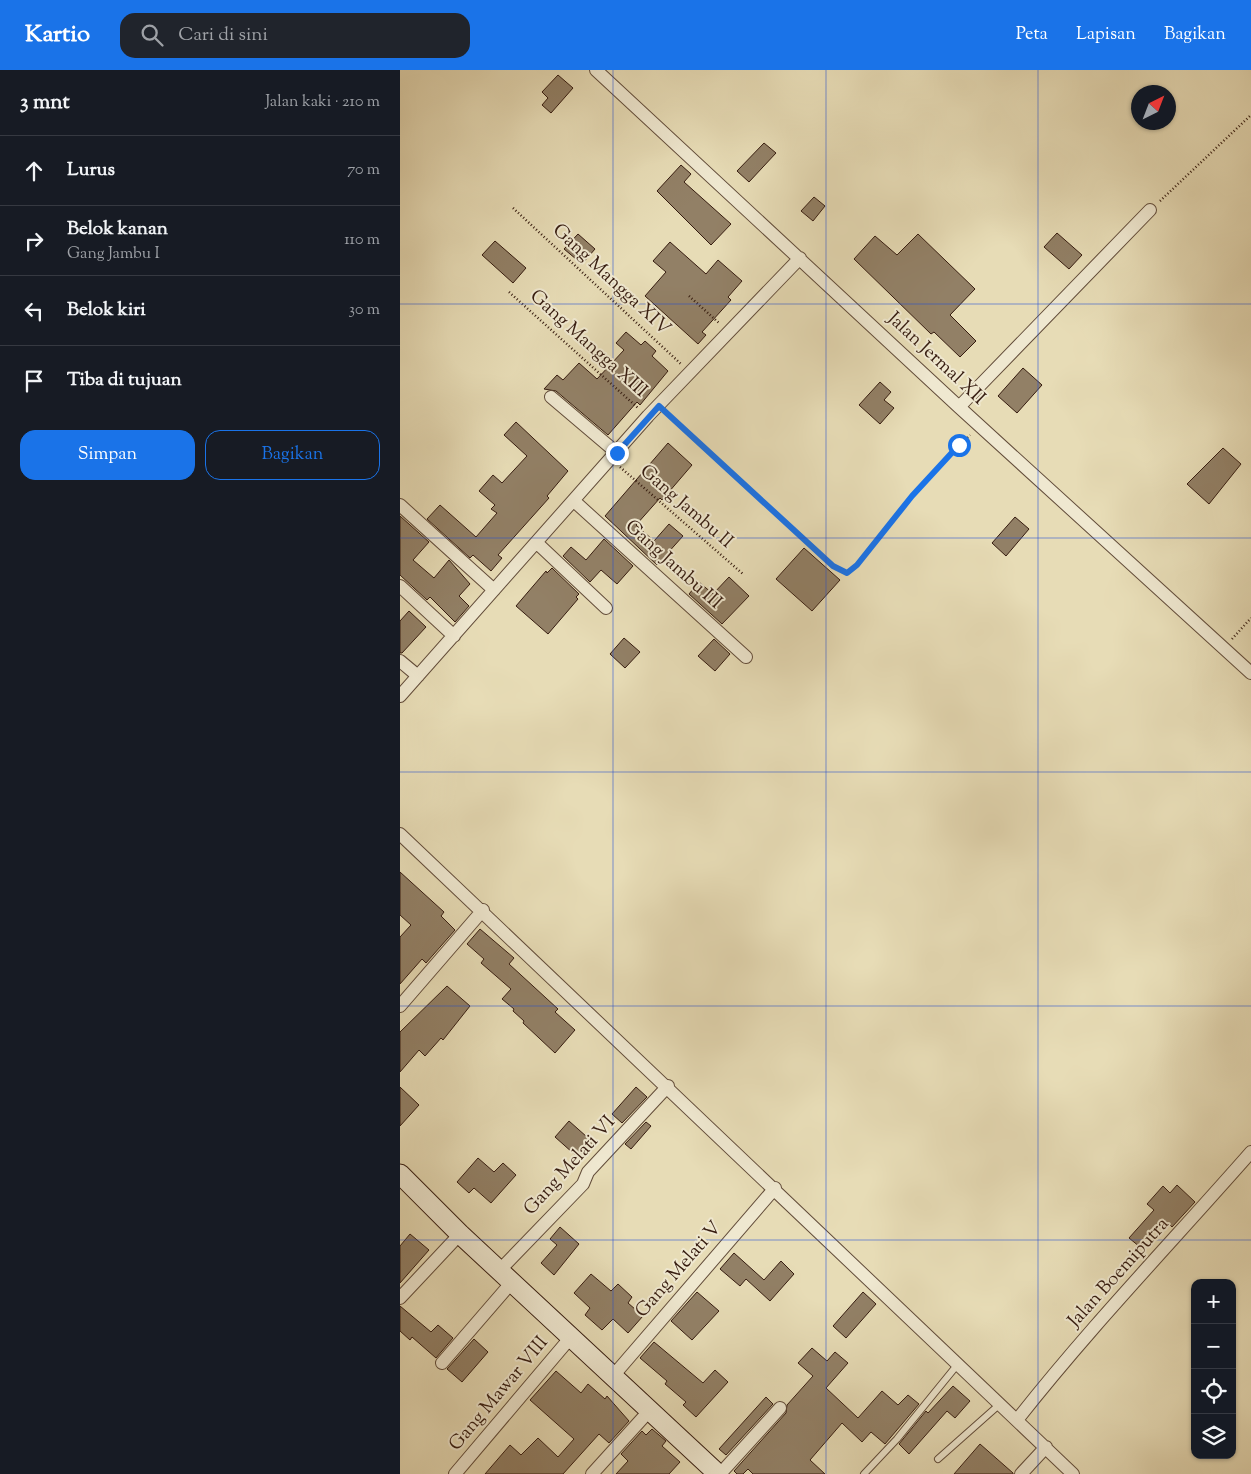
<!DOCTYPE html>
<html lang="id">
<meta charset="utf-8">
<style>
:root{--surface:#171b24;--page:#20242c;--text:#f1f3f6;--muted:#9ea1a6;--line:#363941;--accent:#1a73e8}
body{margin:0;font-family:"Sorts Mill Goudy",serif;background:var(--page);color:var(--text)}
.controls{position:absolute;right:15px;bottom:15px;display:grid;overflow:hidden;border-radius:10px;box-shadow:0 1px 4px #0004}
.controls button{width:45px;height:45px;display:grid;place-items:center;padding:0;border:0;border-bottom:1px solid var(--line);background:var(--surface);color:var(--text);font:25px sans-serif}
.compass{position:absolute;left:731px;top:15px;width:45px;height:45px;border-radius:50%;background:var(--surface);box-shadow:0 1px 4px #0004;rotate:42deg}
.stop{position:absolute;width:15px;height:15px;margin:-11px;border:4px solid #1a73e8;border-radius:50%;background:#fff}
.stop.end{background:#1a73e8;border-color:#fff;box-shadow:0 1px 5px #0008}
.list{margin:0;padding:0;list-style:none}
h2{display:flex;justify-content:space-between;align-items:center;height:65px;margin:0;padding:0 20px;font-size:21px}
h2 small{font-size:16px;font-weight:400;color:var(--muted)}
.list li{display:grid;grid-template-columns:32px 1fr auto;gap:15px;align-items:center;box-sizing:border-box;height:70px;padding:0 20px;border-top:1px solid var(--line)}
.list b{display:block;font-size:19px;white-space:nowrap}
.list p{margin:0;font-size:16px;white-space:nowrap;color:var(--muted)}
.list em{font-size:16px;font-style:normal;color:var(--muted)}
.actions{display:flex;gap:10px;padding:15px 20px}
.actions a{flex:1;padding:11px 0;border:1px solid var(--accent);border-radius:15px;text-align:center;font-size:18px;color:var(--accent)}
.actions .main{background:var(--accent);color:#fff}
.icon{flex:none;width:28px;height:28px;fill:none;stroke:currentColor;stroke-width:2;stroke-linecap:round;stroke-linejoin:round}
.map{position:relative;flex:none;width:851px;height:1404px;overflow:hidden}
header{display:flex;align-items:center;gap:30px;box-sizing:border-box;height:70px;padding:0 25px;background:var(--accent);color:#fff}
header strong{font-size:24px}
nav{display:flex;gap:28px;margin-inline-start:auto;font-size:18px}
.search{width:350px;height:45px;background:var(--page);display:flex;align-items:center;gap:12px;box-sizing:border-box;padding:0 18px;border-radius:15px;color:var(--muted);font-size:19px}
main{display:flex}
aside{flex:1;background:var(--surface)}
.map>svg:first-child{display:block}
.building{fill:#928066;stroke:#361c10}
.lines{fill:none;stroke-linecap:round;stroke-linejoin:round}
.lane-casing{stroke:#624c3a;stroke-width:8}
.street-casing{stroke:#624c3a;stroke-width:14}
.secondary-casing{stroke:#361c10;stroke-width:21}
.path{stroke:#361c10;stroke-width:2.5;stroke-dasharray:1 2.5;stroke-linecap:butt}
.lane{stroke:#efe8d0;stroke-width:6}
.street{stroke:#efe8d0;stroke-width:12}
.secondary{stroke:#efe8d0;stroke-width:19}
.route{stroke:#1a73e8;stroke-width:6}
.grid{fill:none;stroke:#1d4ed8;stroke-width:1;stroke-opacity:0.55}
.labels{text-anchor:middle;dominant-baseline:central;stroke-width:4;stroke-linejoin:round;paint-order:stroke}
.street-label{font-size:19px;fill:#361c10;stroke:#efe8d0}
</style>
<header>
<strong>Kartio</strong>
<div class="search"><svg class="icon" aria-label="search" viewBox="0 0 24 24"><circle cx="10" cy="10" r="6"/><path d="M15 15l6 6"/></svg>Cari di sini</div>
<nav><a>Peta</a><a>Lapisan</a><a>Bagikan</a></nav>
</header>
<main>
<aside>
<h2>3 mnt<small>Jalan kaki · 210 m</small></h2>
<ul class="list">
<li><svg class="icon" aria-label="ahead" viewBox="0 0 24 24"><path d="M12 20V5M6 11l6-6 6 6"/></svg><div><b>Lurus</b></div><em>70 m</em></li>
<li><svg class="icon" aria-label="right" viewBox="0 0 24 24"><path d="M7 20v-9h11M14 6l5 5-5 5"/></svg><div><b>Belok kanan</b><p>Gang Jambu I</p></div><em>110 m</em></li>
<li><svg class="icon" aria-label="left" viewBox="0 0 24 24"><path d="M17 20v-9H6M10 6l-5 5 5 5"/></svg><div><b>Belok kiri</b></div><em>30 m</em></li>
<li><svg class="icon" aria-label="arrive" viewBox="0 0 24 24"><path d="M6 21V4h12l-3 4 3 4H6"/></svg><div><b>Tiba di tujuan</b></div></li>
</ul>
<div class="actions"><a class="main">Simpan</a><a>Bagikan</a></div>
</aside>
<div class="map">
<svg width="851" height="1404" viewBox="0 0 851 1404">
<rect width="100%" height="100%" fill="#e7dcb6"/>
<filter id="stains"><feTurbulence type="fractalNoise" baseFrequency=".004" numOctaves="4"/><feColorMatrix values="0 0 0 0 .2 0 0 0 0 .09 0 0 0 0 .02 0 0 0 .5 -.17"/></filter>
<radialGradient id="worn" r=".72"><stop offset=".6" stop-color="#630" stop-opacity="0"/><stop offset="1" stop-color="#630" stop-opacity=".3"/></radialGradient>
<!-- building -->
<path class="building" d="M158,5L173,18L151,43L142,35L148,28L142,22Z
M364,73L376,83L349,112L337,101Z
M281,95L291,104L284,112L331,154L311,175L257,121Z
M414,127L425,136L413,151L401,141Z
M657,163L682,185L669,199L644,177Z
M178,164L195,179L182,194L164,179Z
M518,164L575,219L550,245L576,271L560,287L534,262L531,264L454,189L475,166L497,185Z
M95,171L126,198L113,213L82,185Z
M270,172L306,204L318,190L342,211L328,227L331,230L302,262L306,265L298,274L245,226L266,202L253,191Z
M226,262L241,275L245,271L256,281L252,286L268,301L240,335L237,332L208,365L156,321L144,319L157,305L163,310L179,293L197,309L224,280L216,273Z
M623,298L642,315L617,343L598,326Z
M480,312L491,322L484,330L494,338L480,354L459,335Z
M116,352L168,401L147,426L149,428L98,485L102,488L91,501L73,485L70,488L27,449L40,435L76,467L97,443L91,439L95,435L79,421L93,405L102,413L127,386L104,365Z
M268,373L292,395L262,430L260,428L236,455L254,471L269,454L283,466L257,495L205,446Z
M823,378L841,394L809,434L787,414Z
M0,446L29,472L13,490L34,508L49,490L70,514L59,526L69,536L55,552L30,527L27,530L0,505Z
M615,447L629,459L606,486L592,473Z
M204,469L233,496L217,514L201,500L190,512L163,486L171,477L186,490Z
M404,478L440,510L412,541L376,509Z
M152,498L179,524L176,527L178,529L148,564L116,536L146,501L147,503Z
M329,507L349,526L322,554L289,524L299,512L313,524Z
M9,541L26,557L2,583H0V551Z
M224,568L240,582L225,598L210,584Z
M314,569L330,584L315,601L298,586Z
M0,802L44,842L41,846L55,860L26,893L22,889L0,914V867L11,855L0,845Z
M80,859L114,888L109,894L158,939L155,942L175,960L155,983L123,953L124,951L113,941L114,939L102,929L111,919L81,893L84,889L67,874Z
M47,916L70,936L43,970L41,968L25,986L19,980L0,1002V962Z
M0,1017L19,1035L0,1056Z
M236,1017L247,1027L222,1053L212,1044Z
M169,1051L196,1075L182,1091L155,1067Z
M246,1052L251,1056L231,1079L225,1074Z
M78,1088L94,1102L103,1093L116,1105L91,1133L74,1118L69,1123L57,1112Z
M777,1115L795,1132L772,1157L764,1149L740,1177L729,1168L754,1140L747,1134L763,1116L770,1123Z
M160,1157L179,1174L154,1205L141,1193L157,1175L150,1169Z
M10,1164L29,1180L0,1213V1176Z
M334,1183L364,1210L381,1191L394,1204L370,1231L346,1209L340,1216L320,1199Z
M191,1204L211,1221L218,1214L232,1227L228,1233L243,1246L228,1263L213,1249L202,1260L185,1245L190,1238L174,1223Z
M297,1222L319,1241L292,1270L271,1251Z
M463,1222L476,1234L446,1268L433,1256Z
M0,1236L31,1262L38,1255L53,1268L36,1288L12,1267L10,1270L0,1261Z
M74,1269L88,1282L62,1312L47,1299Z
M254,1272L303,1313L315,1300L328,1312L296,1347L283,1335L286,1332L265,1314L267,1311L240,1288Z
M412,1278L427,1291L435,1282L448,1293L426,1318L458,1348L482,1321L498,1335L508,1325L519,1334L485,1374L471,1362L462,1372L442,1353L410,1390L425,1404H353L348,1399L343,1404H337L334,1401L386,1343L387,1335L413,1306L398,1293Z
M156,1301L181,1323L188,1314L205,1329L207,1326L229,1351L209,1373L199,1364L163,1404H85L110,1375L121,1385L138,1368L158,1387L174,1369L130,1330Z
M553,1316L570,1331L555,1348L547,1341L509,1384L499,1374L526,1341L528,1343Z
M366,1327L373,1334L326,1385L319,1379Z
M252,1359L266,1371L262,1376L280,1392L269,1404H216L228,1391L221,1384L242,1361L246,1365Z
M580,1374L613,1403V1404H554Z"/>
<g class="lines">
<!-- lane casing -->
<g class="lane-casing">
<path id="lane" d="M538,1389L600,1334
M464,1404L497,1369L558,1294"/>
</g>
<!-- street casing -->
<g class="street-casing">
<path id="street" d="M196,0L559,337L851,603
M151,327L217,383
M559,337L750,140
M174,431L346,587
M0,435L94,520
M137,473L206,538
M0,516L54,566
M0,591L18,606
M0,626L248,346L400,188
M0,764L673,1404
M0,936L83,840
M99,1201L183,1114L188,1102L268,1016
M0,1228L60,1164
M42,1293L112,1212
M213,1306L375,1118
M617,1350C690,1257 773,1171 851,1082
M55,1404L171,1267
M192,1404L250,1340
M320,1404L380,1338
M621,1404L646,1377"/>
</g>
<!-- secondary casing -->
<g class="secondary-casing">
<path id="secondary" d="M0,1104L60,1164L318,1404"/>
</g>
<!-- path -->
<path class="path" d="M760,131L851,45
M113,138L281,294
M109,222L238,338
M289,226L319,253
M269,345L433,496L447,503L457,495L512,426L570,365
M220,397L343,504
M832,569L851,548"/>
<!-- lane -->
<use href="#lane" class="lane"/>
<!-- street -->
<use href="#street" class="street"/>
<!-- secondary -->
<use href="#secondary" class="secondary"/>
</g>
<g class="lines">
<!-- route -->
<path class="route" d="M217,383L259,336L433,496L447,503L457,495L512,426L559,375"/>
</g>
<!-- grid -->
<path class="grid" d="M213,0V1404M426,0V1404M638,0V1404M0,234H851M0,468H851M0,702H851M0,936H851M0,1170H851"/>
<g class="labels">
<!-- street labels -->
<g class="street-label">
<text transform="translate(211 210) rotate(43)">Gang Mangga XIV</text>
<text transform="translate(188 274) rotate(42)">Gang Mangga XIII</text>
<text transform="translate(536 289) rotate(43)">Jalan Jermal XII</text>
<text transform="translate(286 437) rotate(41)">Gang Jambu II</text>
<text transform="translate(273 495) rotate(42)">Gang Jambu III</text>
<text transform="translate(170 1096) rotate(-48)">Gang Melati VI</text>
<text transform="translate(279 1200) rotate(-49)">Gang Melati V</text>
<text transform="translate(719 1203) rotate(-48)">Jalan Boemiputra</text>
<text transform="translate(99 1324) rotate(-50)">Gang Mawar VIII</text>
</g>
</g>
<rect width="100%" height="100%" filter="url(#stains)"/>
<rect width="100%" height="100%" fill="url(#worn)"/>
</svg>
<div class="controls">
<button>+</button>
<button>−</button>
<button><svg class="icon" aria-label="locate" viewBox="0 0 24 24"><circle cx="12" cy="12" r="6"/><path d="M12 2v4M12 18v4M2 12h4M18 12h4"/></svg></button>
<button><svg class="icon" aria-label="layers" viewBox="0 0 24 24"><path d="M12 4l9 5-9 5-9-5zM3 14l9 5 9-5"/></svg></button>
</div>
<svg class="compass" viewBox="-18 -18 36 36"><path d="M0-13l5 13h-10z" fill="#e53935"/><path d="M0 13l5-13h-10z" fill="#9ea1a6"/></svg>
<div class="stop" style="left:559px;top:375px"></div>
<div class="stop end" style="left:217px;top:383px"></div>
</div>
</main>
